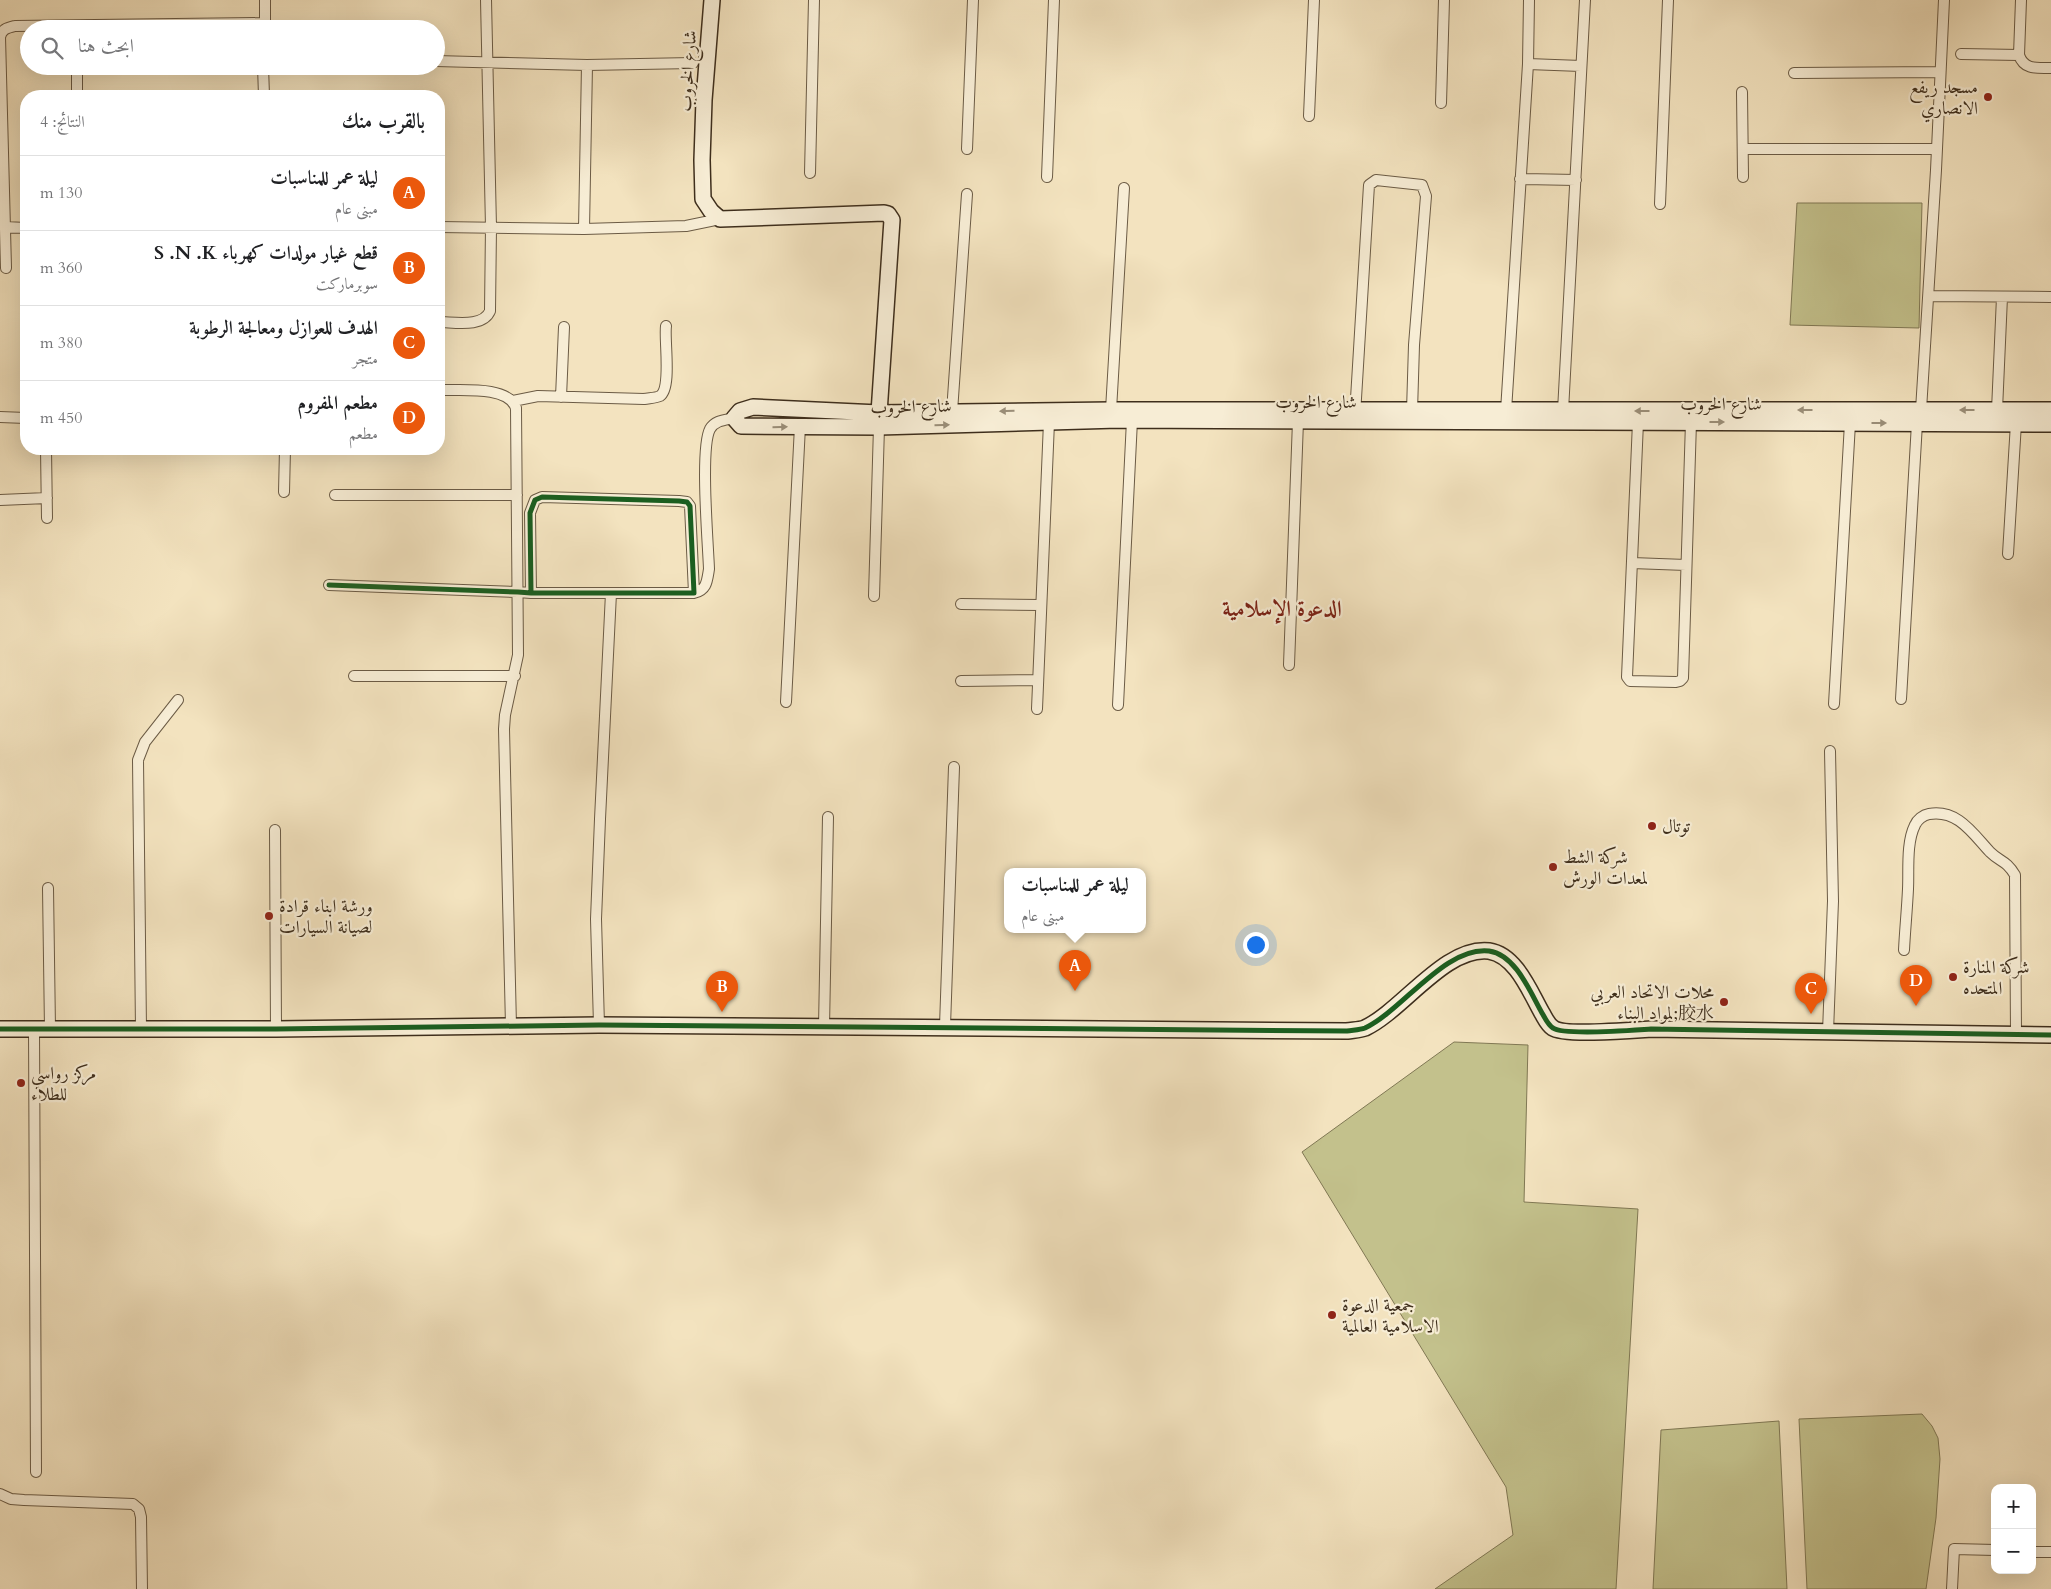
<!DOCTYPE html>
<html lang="ar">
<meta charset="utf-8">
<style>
:root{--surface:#fff;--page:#f6f6f6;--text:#202124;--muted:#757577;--line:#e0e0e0;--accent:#ea580c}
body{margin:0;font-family:Cardo,Amiri,"Noto Serif SC",serif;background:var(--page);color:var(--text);direction:rtl}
.controls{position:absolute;right:15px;bottom:15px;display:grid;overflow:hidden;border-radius:10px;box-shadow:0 5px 20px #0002}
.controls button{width:45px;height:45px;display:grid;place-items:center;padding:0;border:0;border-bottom:1px solid var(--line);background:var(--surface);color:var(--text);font:25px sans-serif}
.you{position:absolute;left:1255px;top:944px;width:18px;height:18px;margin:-12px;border:4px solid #fff;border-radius:50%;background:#1a73e8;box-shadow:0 0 0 8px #1a73e833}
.badge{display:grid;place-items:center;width:32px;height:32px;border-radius:50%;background:var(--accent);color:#fff;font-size:16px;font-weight:700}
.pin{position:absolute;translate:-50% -41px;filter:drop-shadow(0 1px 2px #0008)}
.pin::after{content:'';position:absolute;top:26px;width:18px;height:15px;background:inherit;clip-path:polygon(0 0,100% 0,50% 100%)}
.popup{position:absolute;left:1004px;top:868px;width:142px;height:65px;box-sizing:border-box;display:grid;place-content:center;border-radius:10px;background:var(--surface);filter:drop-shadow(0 1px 4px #0005);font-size:16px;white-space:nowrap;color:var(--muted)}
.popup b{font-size:19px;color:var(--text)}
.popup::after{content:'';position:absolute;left:50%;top:100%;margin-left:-10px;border:10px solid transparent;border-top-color:var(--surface)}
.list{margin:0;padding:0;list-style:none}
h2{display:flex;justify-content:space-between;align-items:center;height:65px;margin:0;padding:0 20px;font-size:21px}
h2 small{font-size:16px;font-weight:400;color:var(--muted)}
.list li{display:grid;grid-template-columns:32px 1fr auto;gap:15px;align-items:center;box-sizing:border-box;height:75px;padding:0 20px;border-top:1px solid var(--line)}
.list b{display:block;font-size:19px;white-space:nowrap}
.list p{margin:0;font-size:16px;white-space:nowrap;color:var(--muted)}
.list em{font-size:16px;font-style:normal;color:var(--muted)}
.icon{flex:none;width:28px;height:28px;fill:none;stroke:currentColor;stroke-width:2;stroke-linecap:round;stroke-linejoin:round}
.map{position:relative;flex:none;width:2051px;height:1589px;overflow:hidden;direction:ltr}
.search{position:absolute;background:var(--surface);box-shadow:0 5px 20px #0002;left:20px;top:20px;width:425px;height:55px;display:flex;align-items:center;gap:12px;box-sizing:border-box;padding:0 18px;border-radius:28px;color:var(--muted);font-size:19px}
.panel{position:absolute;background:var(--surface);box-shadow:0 5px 20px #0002;left:20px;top:90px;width:425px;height:365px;border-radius:20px;direction:rtl}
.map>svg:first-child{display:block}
.green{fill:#c3c18c;stroke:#807854}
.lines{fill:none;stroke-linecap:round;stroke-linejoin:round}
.street-casing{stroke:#6b5b45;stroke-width:12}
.secondary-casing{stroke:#3e2e1c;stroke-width:18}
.street{stroke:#f7edd5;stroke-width:10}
.secondary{stroke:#f7edd5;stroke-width:15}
.cycleway-casing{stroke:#f7edd5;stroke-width:8}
.cycleway{stroke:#1b5e20;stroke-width:5}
.oneway{fill:#9a8e78}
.poi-dot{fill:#8f2418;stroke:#f7edd5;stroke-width:2}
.labels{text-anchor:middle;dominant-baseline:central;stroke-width:4.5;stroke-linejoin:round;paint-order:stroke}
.street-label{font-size:18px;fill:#3e2e1c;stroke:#f7edd5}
.poi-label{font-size:18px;fill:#3e2e1c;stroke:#f7edd5;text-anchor:start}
.district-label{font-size:22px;font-weight:bold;fill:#7a1f14;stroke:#f7edd5}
</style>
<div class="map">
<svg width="2051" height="1589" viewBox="0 0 2051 1589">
<rect width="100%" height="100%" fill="#f3e3bf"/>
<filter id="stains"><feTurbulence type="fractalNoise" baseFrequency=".004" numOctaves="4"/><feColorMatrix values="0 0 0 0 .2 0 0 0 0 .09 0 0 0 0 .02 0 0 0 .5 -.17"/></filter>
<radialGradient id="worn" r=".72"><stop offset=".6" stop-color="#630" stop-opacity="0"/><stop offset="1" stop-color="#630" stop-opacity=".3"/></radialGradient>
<!-- green -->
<path class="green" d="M1797,203H1922L1919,328L1790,325Z
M1454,1042L1528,1045L1524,1202L1638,1209L1616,1589H1435L1513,1535L1506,1487L1302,1152Z
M1922,1414L1932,1426L1938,1438L1940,1459L1936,1518L1926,1589H1807L1799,1419Z
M1779,1421L1787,1589H1653L1661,1430Z"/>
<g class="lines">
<!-- street casing -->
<g class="street-casing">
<path id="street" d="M2021,0L2019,55C2024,70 2037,68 2051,68
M265,29V0
M1961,54L2019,55
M436,61L587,65L693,63
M1528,64L1581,66
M77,66V96
M263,66L264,96
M1794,73L1940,72
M1742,92L1743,177
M1441,103L1444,0
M1309,116L1314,0
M967,149L973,0
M1743,149H1937
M810,173L814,0
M1047,177L1054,0
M1520,179L1576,180
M1660,204L1668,0
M5,227L26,228
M439,227L584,229L686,226L720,219
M584,229L587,65
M6,268L0,37C2,29 7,28 15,26L265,23
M1929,296L2051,297
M439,322C454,322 483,328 490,311L491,227L486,0
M439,390C459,391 508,385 516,408L518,655L505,715L504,729L511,1026
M561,397L564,327
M513,401L538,396L644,399C649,398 656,398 660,396C672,388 664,340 666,326
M1111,410L1124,188
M1921,410L1936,170L1944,0
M1997,410L2002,297
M1506,411L1528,64L1529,0
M1563,411L1585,0
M952,412L967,194
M1355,415L1369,185L1376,180L1422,185L1426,196L1414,345L1412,411
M0,417L26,418
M1638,422L1627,677L1630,681L1676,682L1680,681L1683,678L1691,422
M46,449L47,518
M284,492L285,449
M335,495H517
M0,500L47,498
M2008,554L2016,423
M1632,563L1686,565
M329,585L518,592L531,593H694L690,506L687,502L679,501L542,497L535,500L530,513L531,593
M694,593C707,590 707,581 709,569C708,542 700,448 710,429C715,420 726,420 734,418
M874,596L879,427
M961,604L1040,605
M1289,665L1298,421
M354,676H515
M961,681L1037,680
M1901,699L1917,423
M786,702L800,426
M1834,704L1850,423
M1118,705L1132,420
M1037,709L1049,422
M275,830L276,1029
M48,888L50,1029
M1904,950C1905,930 1907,910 1908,889C1909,870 1906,843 1915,825C1917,820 1923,815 1929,814C1958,809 1973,834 1990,852C2000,862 2006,860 2015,875L2016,1034
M599,1025L596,919L600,819L611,593
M945,1026L954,767
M824,1027L828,817
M34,1029L36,1472
M141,1029L138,760L145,742L178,700
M1828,1032L1833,901L1830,751
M0,1494L11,1499L24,1500L133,1504L139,1509L141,1517L142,1589
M2032,1552H2051
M1952,1589L1954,1549L1995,1550"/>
</g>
<!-- secondary casing -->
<g class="secondary-casing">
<path id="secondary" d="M712,0L704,100L702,160L703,199L711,211L720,219L884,213L888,214L892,220L879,413
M2051,410H1111L879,413L753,407L740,411L734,418L741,426L879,427L1118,420L2051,424
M0,1029H276L599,1025L1347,1031C1353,1030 1360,1030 1365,1028C1403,1010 1445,946 1489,951C1516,955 1530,992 1542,1013C1545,1018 1548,1025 1553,1028C1564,1036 1635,1030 1651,1029L2051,1035"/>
</g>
<!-- street -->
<use href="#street" class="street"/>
<!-- secondary -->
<use href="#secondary" class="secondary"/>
<!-- cycleway casing -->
<g class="cycleway-casing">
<path id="cycleway" d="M329,585L518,592L531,593H694L690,506L687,502L679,501L542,497L535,500L530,513L531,593
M0,1029H276L599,1025L1347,1031C1353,1030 1360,1030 1365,1028C1403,1010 1445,946 1489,951C1516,955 1530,992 1542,1013C1545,1018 1548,1025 1553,1028C1564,1036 1635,1030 1651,1029L2051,1035"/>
</g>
<!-- cycleway -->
<use href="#cycleway" class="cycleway"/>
</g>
<!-- one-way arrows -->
<defs><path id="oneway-solid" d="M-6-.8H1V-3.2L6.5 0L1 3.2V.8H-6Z" transform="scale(1.25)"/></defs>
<g class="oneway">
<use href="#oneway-solid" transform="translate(1805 410) rotate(180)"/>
<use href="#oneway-solid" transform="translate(1967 410) rotate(180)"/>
<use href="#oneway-solid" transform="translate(1007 411) rotate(179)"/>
<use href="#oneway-solid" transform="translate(1642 411) rotate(180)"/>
<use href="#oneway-solid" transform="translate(1717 422)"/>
<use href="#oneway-solid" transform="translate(1879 423)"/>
<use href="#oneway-solid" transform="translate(942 425) rotate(-2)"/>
<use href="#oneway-solid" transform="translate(780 427) rotate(-1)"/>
</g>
<!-- markers -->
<g class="poi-dot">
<circle cx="1988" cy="97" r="5"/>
<circle cx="1652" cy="826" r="5"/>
<circle cx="1553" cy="867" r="5"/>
<circle cx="269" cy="916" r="5"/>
<circle cx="1953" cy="977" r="5"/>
<circle cx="1724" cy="1002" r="5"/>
<circle cx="21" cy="1083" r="5"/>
<circle cx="1332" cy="1315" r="5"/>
</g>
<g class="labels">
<!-- street labels -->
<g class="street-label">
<text transform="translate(688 71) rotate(-86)">شارع الخروب</text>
<text x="1316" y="402">شارع الخروب</text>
<text x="1721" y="404">شارع الخروب</text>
<text transform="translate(911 407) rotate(-1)">شارع الخروب</text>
</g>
<!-- poi labels -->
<g class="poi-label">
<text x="1978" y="87" text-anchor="end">مسجد ريفع<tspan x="1978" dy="21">الانصاري</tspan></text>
<text x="1662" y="826">توتال</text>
<text x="1563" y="857">شركة الشط<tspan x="1563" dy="21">لمعدات الورش</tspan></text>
<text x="279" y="906">ورشة ابناء قرادة<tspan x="279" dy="21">لصيانة السيارات</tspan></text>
<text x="1963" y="967">شركة المنارة<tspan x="1963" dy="21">المتحده</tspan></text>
<text x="1714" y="992" text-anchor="end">محلات الاتحاد العربي<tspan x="1714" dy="21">لمواد البناء;胶水</tspan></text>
<text x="31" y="1073">مركز رواسي<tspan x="31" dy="21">للطلاء</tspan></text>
<text x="1342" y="1305">جمعية الدعوة<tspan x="1342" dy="21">الاسلامية العالمية</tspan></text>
</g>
<!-- district labels -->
<g class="district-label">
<text x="1282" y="609">الدعوة الإسلامية</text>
</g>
</g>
<rect width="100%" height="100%" filter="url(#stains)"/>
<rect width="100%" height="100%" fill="url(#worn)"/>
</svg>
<div class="controls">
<button>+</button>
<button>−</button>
</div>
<div class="you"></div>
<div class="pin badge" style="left:1075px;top:991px">A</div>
<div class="popup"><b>ليلة عمر للمناسبات</b>مبنى عام</div>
<div class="pin badge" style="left:722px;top:1012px">B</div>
<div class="pin badge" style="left:1811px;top:1014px">C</div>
<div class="pin badge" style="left:1916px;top:1006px">D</div>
<div class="search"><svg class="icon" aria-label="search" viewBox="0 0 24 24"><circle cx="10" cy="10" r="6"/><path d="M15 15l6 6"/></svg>ابحث هنا</div>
<section class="panel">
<h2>بالقرب منك<small>النتائج: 4</small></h2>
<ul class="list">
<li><span class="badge">A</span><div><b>ليلة عمر للمناسبات</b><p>مبنى عام</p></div><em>130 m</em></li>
<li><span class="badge">B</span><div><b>قطع غيار مولدات كهرباء S .N .K</b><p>سوبرماركت</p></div><em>360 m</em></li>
<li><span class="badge">C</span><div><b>الهدف للعوازل ومعالجة الرطوبة</b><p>متجر</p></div><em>380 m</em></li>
<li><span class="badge">D</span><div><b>مطعم المفروم</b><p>مطعم</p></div><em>450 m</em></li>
</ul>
</section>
</div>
